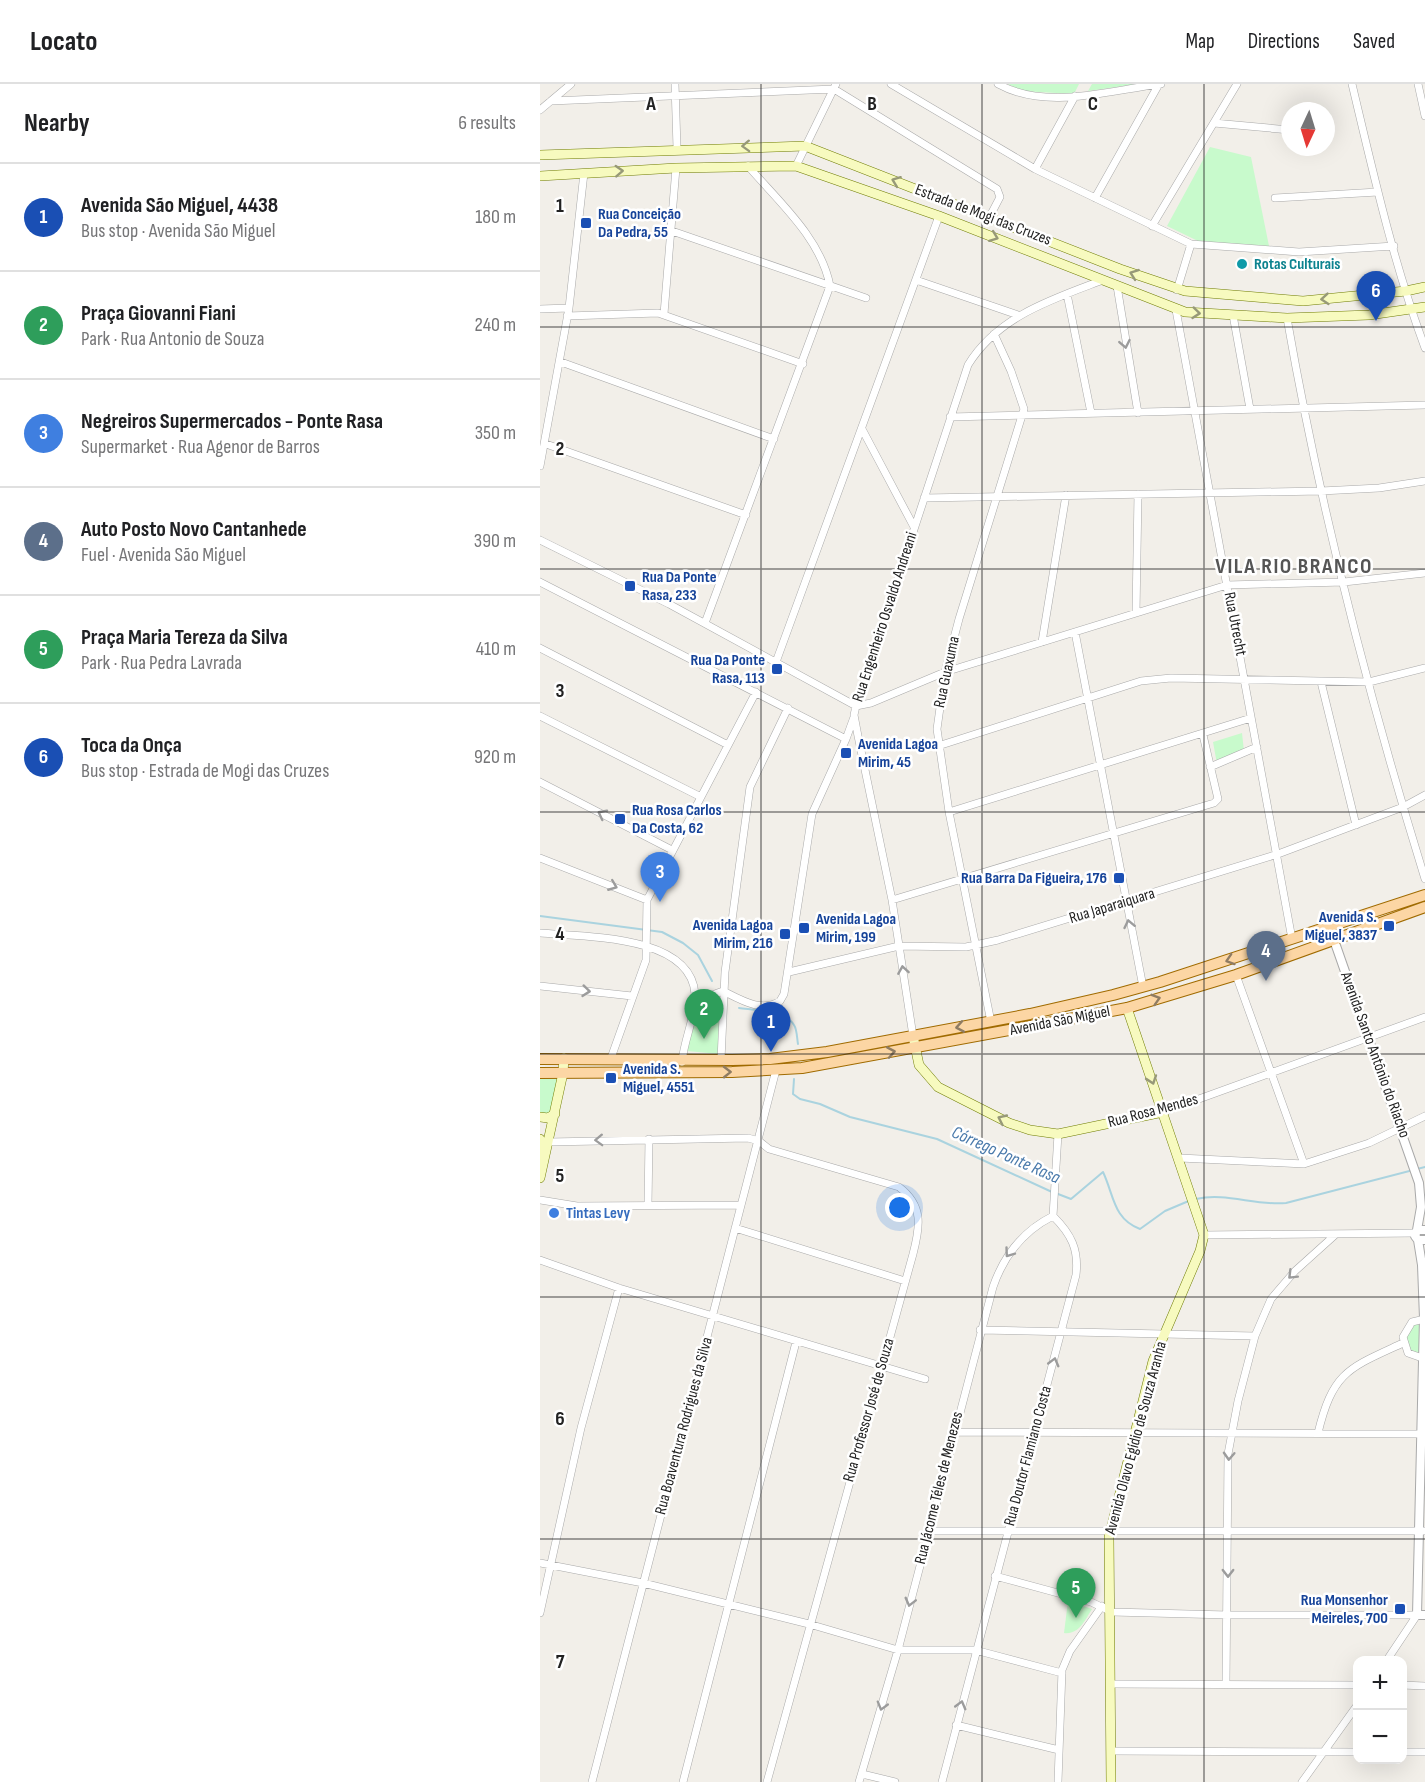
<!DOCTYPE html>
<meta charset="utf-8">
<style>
:root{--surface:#fff;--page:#f6f6f6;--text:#202124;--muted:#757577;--line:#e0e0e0;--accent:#d40000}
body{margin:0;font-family:"Sofia Sans Condensed",sans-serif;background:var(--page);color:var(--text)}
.controls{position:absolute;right:18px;bottom:18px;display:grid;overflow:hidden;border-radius:12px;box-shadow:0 6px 24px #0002}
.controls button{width:54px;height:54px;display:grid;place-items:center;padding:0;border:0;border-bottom:2px solid var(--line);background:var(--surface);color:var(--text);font:30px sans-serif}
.compass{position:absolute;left:741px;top:18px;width:54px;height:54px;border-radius:50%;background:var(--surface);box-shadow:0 6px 24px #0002;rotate:184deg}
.you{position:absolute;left:360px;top:1124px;width:21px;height:21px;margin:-15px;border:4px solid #fff;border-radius:50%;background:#1a73e8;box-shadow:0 0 0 9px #1a73e833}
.badge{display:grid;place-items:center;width:39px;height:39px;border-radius:50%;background:var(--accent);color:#fff;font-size:20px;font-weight:700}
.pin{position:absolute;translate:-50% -50px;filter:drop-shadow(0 2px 3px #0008)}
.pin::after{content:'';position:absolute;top:32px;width:21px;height:18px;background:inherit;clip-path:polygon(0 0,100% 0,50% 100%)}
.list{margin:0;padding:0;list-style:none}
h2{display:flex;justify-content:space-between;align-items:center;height:78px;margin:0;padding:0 24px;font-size:26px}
h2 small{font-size:20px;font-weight:400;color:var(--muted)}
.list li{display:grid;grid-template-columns:39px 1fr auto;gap:18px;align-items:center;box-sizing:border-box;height:108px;padding:0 24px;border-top:2px solid var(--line)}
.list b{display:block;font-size:22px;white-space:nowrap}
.list p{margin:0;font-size:20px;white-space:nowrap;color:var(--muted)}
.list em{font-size:20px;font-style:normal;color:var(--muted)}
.map{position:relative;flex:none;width:885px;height:1698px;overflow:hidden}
header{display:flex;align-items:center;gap:36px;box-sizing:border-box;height:84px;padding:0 30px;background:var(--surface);border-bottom:2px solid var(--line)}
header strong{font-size:28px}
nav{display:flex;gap:33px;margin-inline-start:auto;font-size:21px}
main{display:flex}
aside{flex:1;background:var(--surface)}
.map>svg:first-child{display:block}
.park{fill:#c8facc}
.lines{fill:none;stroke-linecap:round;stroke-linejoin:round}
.stream{stroke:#aad3df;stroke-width:2}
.minor-casing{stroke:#a9a9a9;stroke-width:8}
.tertiary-casing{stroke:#a9a9a9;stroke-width:10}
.secondary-casing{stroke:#707d05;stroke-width:10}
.primary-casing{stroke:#a06b00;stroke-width:12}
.minor{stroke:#fff;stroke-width:7}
.tertiary{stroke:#fff;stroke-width:8}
.secondary{stroke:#f7fabf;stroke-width:9}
.primary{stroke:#fcd6a4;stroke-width:10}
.oneway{stroke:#979978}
.oneway2{stroke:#9c9c9c}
.oneway3{stroke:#8f7c63}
.grid{fill:none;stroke:#222;stroke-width:1.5;stroke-opacity:0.55}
.transit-dot{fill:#1a4fb4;stroke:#fff;stroke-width:2}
.culture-dot{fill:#0f9aa8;stroke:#fff;stroke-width:2}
.shop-dot{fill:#3f7fe0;stroke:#fff;stroke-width:2}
.labels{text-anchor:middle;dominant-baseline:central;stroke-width:5;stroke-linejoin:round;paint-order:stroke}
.transit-label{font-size:16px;font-weight:bold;fill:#164399;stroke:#fff;text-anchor:start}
.street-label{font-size:16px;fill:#222;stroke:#fff}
.culture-label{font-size:16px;font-weight:bold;fill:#0d838f;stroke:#fff;text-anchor:start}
.shop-label{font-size:16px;font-weight:bold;fill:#366cbe;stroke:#fff;text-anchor:start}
.water-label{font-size:18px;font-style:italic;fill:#4a7aab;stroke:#fff}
.district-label{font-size:22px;font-weight:bold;letter-spacing:1.5px;fill:#555;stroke:#fff}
.grid-label{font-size:20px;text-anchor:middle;font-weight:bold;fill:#222;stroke:#fff;stroke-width:5;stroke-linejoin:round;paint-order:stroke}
</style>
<header>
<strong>Locato</strong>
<nav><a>Map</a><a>Directions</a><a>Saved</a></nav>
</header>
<main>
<aside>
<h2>Nearby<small>6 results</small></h2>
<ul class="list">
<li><span class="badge" style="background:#1a4fb4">1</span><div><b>Avenida São Miguel, 4438</b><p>Bus stop · Avenida São Miguel</p></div><em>180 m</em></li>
<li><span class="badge" style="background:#2e9e5b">2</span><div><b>Praça Giovanni Fiani</b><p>Park · Rua Antonio de Souza</p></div><em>240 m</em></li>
<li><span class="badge" style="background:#3f7fe0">3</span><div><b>Negreiros Supermercados - Ponte Rasa</b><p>Supermarket · Rua Agenor de Barros</p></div><em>350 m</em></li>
<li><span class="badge" style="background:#5c6f8a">4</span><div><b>Auto Posto Novo Cantanhede</b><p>Fuel · Avenida São Miguel</p></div><em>390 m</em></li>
<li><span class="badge" style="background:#2e9e5b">5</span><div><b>Praça Maria Tereza da Silva</b><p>Park · Rua Pedra Lavrada</p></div><em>410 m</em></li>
<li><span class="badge" style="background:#1a4fb4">6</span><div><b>Toca da Onça</b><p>Bus stop · Estrada de Mogi das Cruzes</p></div><em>920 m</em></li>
</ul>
</aside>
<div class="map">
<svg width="885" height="1698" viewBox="0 0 885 1698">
<rect width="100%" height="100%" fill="#f2efe9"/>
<!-- park -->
<path class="park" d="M468,0H539L534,10L481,7Z
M552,0H598L548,7Z
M670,63L711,73L729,162L660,158L627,142Z
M702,649L704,667L677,680L673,658Z
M168,921L179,928V970L147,967L156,922Z
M0,991H20L13,1030L0,1031Z
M883,1236L885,1274L870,1268L865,1251L872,1240Z
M528,1517L552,1525C545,1536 539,1551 524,1549Z"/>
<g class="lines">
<!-- stream -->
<path class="stream" d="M0,832L122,848L143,859L158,871L172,897
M199,924C214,926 245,926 254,941C257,945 257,955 258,960
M254,995L253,1010L260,1015L280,1020L310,1033L397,1055L512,1108
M518,1110L531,1115L563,1088C574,1111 573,1135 600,1145L625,1127L651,1116
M656,1115C686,1108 715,1122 746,1119L885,1083"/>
<!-- minor casing -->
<g class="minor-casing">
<path id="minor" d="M135,0L137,64
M351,0L495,85L651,160L759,168L854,162
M458,0C507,27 569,6 621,0
M812,0C833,88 853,178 885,264
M878,0L885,32
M11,17L294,5L457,105L460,113L449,134
M0,26L31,0
M674,39L750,46
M256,82L296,0
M495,85L535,12
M555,114L619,0
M735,114L838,108
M612,142L697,0
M132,147L326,214
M376,196L478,231
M577,202L598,329
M637,206L651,160
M527,210L551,329
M0,225L29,224
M636,226L752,855
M124,230L136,84
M693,231L710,325
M27,232L118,229L263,280
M747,234C780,423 828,611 885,795
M21,278L234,355
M410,333L885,321
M322,345L374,443
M6,360L206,431
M0,382L29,224L44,89
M384,414L781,407L839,404L885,397
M0,456L129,520L316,622L331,619L405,588L687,501L804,498L885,489
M0,498L306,655
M596,529L598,410
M165,539L290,202C281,154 238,117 208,82
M535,548L603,903
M502,558L526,411
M0,564L188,661
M236,578L399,132
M781,598L816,741
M0,632L161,713
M398,662L601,597L631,594L829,598L885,584
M670,683L717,663
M0,698L132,766
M409,728L711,634
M0,774L107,816
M352,816L674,719L678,715L663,651
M0,849C43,853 151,850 155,910C156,932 144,955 142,978
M249,888L359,862L426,863L458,856L738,770L863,723L885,711
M696,891L764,1080
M0,902L92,912
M183,907C201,916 222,929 240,917L244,910L272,730L306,655L314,633
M155,910L172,911L183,907
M154,918H183
M451,938L409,728L397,645L405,588L419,535L484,325L471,287L454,250
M373,952L352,816L318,652L314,631L316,622L428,281C458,232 513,215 563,196
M71,974L106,876L107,816L216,608
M181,976L185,888L210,703L248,624
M623,1028L885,933
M9,1058L208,1054L219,1057L229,1065L359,1103C384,1122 380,1143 373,1170L227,1698
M640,1074L764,1080L829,1059L885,1032
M0,1116L37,1122L201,1121
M108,1121L109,1055
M195,1144L365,1197
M664,1151L876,1149
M0,1176L79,1204L385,1295
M885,1235L872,1238L863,1253L868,1269L885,1275
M440,1246L715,1252
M414,1348L885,1350
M778,1349C793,1287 809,1284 863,1259
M388,1447H885
M0,1479L103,1499L269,1540L358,1566H435L522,1589
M455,1492L551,1518L572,1528L688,1531H877
M0,1529L41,1344L79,1204
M847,1576L877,1531
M572,1600L818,1601
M686,1601L688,1370L698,1317L715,1252L731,1215L755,1187L795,1151
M862,1601L885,1602
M416,1641L519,1666
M571,1667L818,1668
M862,1668H885
M322,1690L355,1698
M52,1698L236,986
M143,1698L256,1258
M319,1698L358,1566L453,1203C464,1171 483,1147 513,1132
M402,1698L536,1191C539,1165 531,1150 513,1132L518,1050
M518,1698L522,1586L530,1567L562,1522
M762,1698L818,1620"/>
</g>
<!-- tertiary casing -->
<g class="tertiary-casing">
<path id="tertiary" d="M794,856L879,1099L881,1123L877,1146
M885,1146H877L875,1152L878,1156H885
M878,1156L882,1181L884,1234L877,1531H885"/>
</g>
<!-- secondary casing -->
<g class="secondary-casing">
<path id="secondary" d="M0,71L265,62L580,185L645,207L763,217L866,207L885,203
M0,92L136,84L256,82L399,132L645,228L747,234L829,231L885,223
M373,952L379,981L398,1003L469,1039L490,1046L518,1050L623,1028
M0,1033L8,1034L15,1030
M0,1055L4,1073
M0,1094L23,989L24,974
M571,1698L569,1453L613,1277L660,1167L664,1151L587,924"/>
</g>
<!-- primary casing -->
<g class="primary-casing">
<path id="primary" d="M0,975L192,976L230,975L287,968L490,930L573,911L620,898L885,811
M0,989L192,988L262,984L540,933L587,924L696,891L885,823"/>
</g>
<!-- minor -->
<use href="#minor" class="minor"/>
<!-- tertiary -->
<use href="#tertiary" class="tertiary"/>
<!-- secondary -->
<use href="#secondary" class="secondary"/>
<!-- primary -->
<use href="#primary" class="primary"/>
</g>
<!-- one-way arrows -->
<defs><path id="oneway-chevron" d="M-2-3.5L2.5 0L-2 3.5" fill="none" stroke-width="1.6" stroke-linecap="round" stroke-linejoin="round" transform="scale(1.5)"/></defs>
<g class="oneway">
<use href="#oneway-chevron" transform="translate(206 62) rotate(178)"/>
<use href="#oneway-chevron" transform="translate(79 87) rotate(-3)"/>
<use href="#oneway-chevron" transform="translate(356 97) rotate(-159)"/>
<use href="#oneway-chevron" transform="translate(454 153) rotate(21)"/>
<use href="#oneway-chevron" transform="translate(594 190) rotate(-160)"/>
<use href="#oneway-chevron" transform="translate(785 215) rotate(175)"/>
<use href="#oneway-chevron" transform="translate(656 229) rotate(6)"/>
<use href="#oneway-chevron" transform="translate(612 996) rotate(71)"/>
<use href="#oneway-chevron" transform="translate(462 1035) rotate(-155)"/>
</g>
<g class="oneway2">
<use href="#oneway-chevron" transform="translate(585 260) rotate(79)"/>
<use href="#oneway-chevron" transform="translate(62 730) rotate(-153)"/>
<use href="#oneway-chevron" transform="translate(73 802) rotate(22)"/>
<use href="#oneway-chevron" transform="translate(589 840) rotate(-102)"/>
<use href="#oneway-chevron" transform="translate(363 886) rotate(-99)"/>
<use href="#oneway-chevron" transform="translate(46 907) rotate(6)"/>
<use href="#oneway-chevron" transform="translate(59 1056) rotate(178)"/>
<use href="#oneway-chevron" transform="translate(469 1169) rotate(126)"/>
<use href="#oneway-chevron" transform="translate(752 1191) rotate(135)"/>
<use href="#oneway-chevron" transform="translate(514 1278) rotate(-75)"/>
<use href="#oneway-chevron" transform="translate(689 1372) rotate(93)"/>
<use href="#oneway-chevron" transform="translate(688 1489) rotate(90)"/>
<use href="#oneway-chevron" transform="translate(370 1518) rotate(104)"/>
<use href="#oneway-chevron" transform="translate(421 1621) rotate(-75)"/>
<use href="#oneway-chevron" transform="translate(342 1622) rotate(106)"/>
</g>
<g class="oneway3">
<use href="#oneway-chevron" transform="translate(690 876) rotate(162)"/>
<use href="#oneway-chevron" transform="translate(616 915) rotate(-17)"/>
<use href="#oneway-chevron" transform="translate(420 943) rotate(170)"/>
<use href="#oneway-chevron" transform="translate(351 968) rotate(-10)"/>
<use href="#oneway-chevron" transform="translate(187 988) rotate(-1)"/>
</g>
<!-- grid -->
<path class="grid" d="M221,0V1698M442,0V1698M664,0V1698M0,243H885M0,485H885M0,728H885M0,970H885M0,1213H885M0,1455H885"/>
<!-- markers -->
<g class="transit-dot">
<rect x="40" y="133" width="12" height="12" rx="3"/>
<rect x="84" y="496" width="12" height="12" rx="3"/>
<rect x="231" y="579" width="12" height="12" rx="3"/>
<rect x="300" y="663" width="12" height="12" rx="3"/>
<rect x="74" y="729" width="12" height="12" rx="3"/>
<rect x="573" y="788" width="12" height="12" rx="3"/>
<rect x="843" y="836" width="12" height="12" rx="3"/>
<rect x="258" y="838" width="12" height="12" rx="3"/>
<rect x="239" y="844" width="12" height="12" rx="3"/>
<rect x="65" y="988" width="12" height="12" rx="3"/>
<rect x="854" y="1519" width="12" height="12" rx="3"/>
</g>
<circle class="culture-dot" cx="702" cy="180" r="6"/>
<circle class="shop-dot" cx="14" cy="1129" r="6"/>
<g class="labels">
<!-- transit labels -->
<g class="transit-label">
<text x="58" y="130">Rua Conceição<tspan x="58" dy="18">Da Pedra, 55</tspan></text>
<text x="102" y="493">Rua Da Ponte<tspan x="102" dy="18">Rasa, 233</tspan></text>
<text x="225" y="576" text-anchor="end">Rua Da Ponte<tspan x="225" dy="18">Rasa, 113</tspan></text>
<text x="318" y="660">Avenida Lagoa<tspan x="318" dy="18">Mirim, 45</tspan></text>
<text x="92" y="726">Rua Rosa Carlos<tspan x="92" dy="18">Da Costa, 62</tspan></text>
<text x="567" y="794" text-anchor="end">Rua Barra Da Figueira, 176</text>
<text x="837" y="833" text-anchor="end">Avenida S.<tspan x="837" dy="18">Miguel, 3837</tspan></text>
<text x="276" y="835">Avenida Lagoa<tspan x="276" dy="18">Mirim, 199</tspan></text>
<text x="233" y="841" text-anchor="end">Avenida Lagoa<tspan x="233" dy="18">Mirim, 216</tspan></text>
<text x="83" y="985">Avenida S.<tspan x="83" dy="18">Miguel, 4551</tspan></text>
<text x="848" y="1516" text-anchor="end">Rua Monsenhor<tspan x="848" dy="18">Meireles, 700</tspan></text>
</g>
<!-- street labels -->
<g class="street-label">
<text transform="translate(443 131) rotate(21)">Estrada de Mogi das Cruzes</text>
<text transform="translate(345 533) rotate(-72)">Rua Engenheiro Osvaldo Andreani</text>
<text transform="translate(695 540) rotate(79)">Rua Utrecht</text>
<text transform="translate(407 588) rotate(-78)">Rua Guaxuma</text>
<text transform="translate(572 822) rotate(-17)">Rua Japaraiquara</text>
<text transform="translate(520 937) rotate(-11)">Avenida São Miguel</text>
<text transform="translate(835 971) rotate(70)">Avenida Santo Antônio do Riacho</text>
<text transform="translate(613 1027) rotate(-15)">Rua Rosa Mendes</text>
<text transform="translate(329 1326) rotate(-74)">Rua Professor José de Souza</text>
<text transform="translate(144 1342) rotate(-75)">Rua Boaventura Rodrigues da Silva</text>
<text transform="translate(596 1354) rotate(-75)">Avenida Olavo Egídio de Souza Aranha</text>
<text transform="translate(488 1372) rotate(-75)">Rua Doutor Flamiano Costa</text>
<text transform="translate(399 1404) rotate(-76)">Rua Jácome Téles de Menezes</text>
</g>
<!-- culture labels -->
<g class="culture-label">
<text x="714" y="180">Rotas Culturais</text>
</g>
<!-- shop labels -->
<g class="shop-label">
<text x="26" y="1129">Tintas Levy</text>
</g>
<!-- water labels -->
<g class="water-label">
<text transform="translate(466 1071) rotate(24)">Córrego Ponte Rasa</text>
</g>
<!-- district labels -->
<g class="district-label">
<text x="754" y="482">VILA RIO BRANCO</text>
</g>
</g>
<g class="grid-label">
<text x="111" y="26">A</text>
<text x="332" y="26">B</text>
<text x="553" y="26">C</text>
<text x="20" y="128">1</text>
<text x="20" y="371">2</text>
<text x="20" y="613">3</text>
<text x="20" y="856">4</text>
<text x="20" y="1098">5</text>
<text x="20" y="1341">6</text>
<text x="20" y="1584">7</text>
</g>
</svg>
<div class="controls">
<button>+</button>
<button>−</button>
</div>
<svg class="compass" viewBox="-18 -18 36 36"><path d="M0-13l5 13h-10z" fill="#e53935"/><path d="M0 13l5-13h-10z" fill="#757577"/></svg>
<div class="you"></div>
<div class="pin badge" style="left:231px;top:968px;background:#1a4fb4">1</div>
<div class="pin badge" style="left:164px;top:955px;background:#2e9e5b">2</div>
<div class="pin badge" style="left:120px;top:818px;background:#3f7fe0">3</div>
<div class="pin badge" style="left:726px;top:897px;background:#5c6f8a">4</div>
<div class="pin badge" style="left:536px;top:1534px;background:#2e9e5b">5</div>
<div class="pin badge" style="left:836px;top:237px;background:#1a4fb4">6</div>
</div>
</main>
